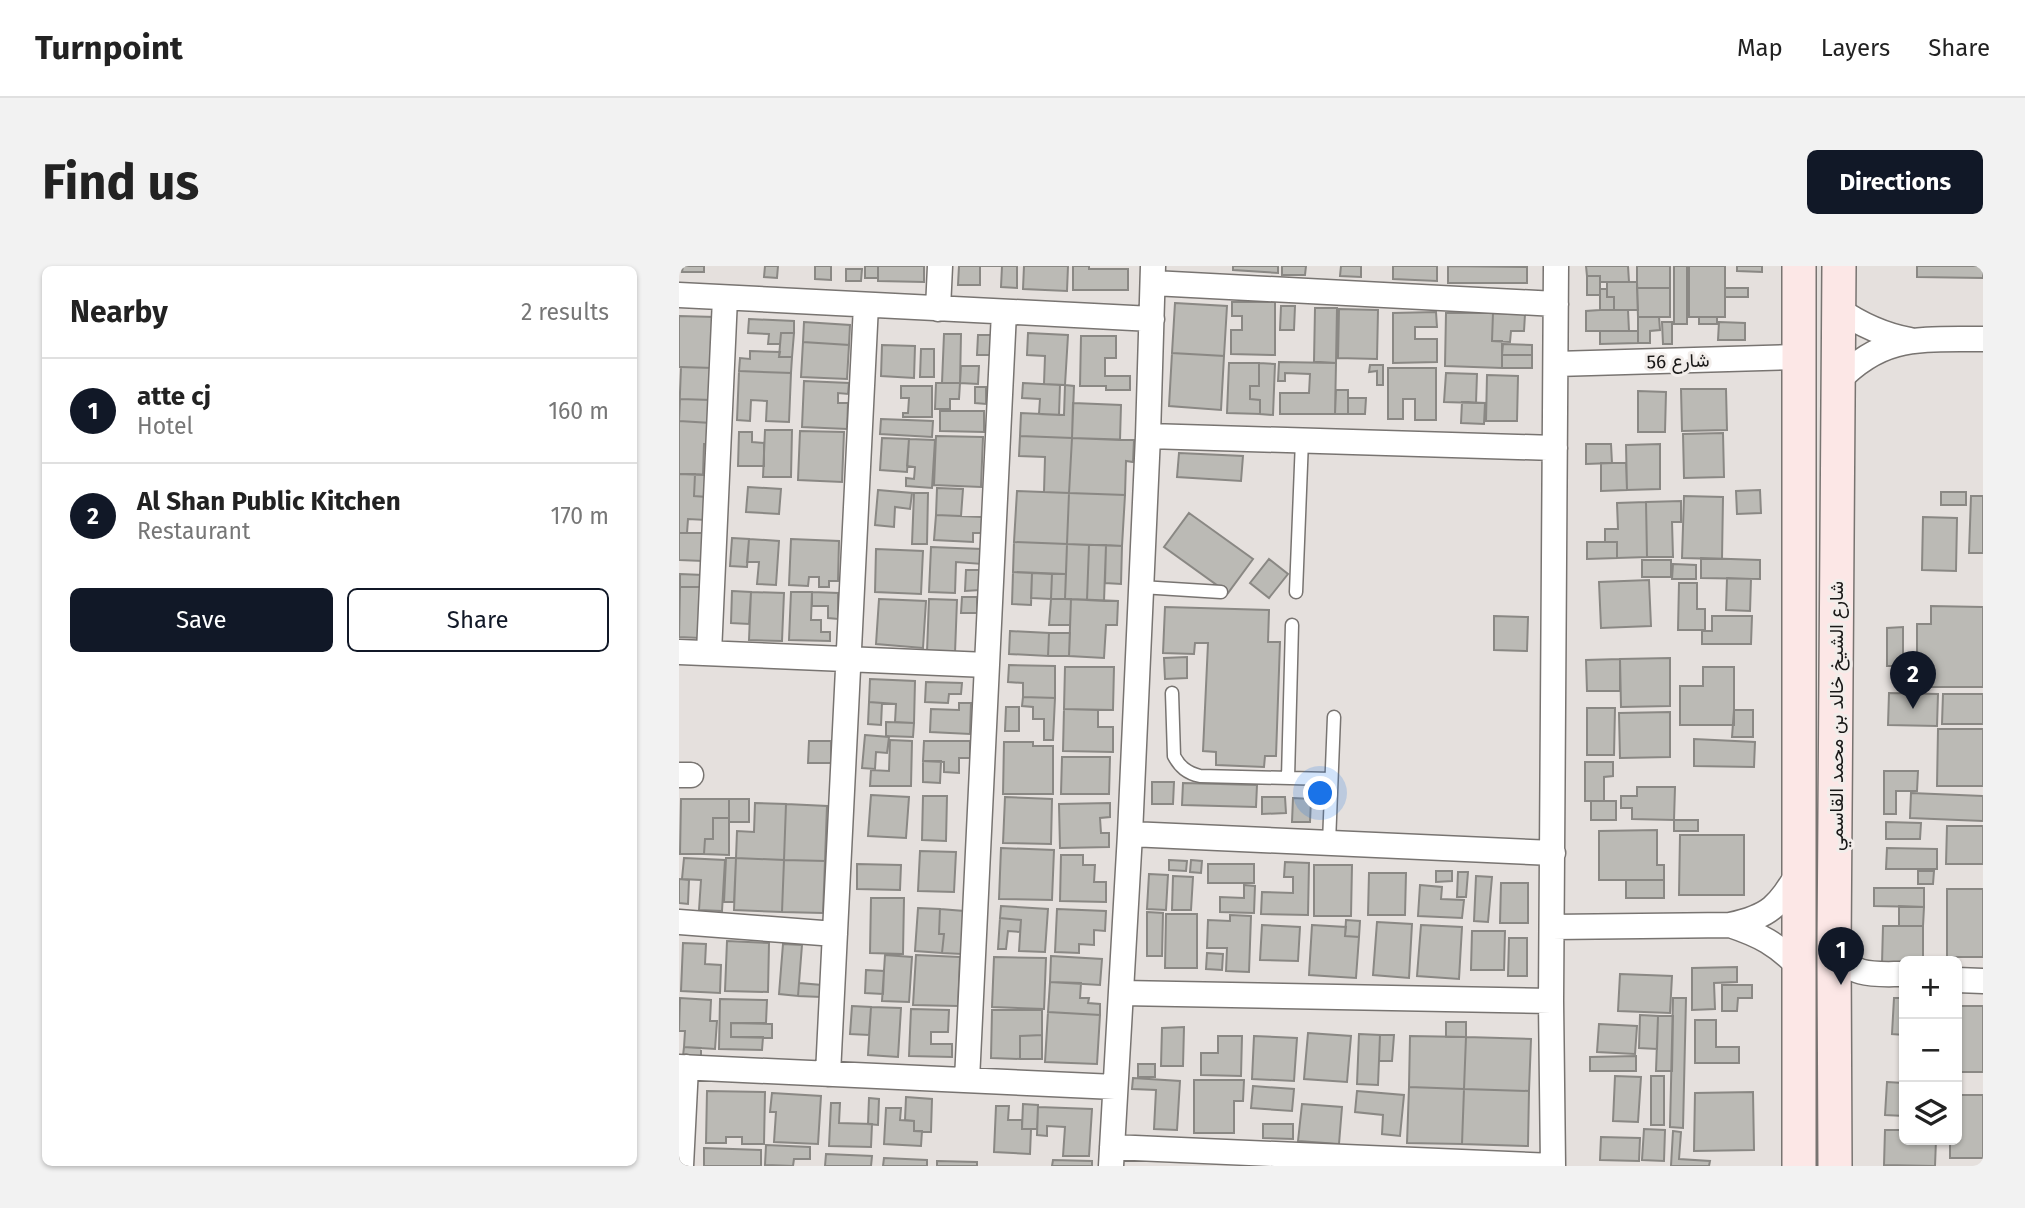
<!DOCTYPE html>
<meta charset="utf-8">
<style>
:root{--surface:#fff;--page:#f2f2f2;--text:#222;--muted:#767676;--line:#e0e0e0;--accent:#111827}
body{margin:0;font-family:"Fira Sans",Vazirmatn,sans-serif;background:var(--page);color:var(--text)}
.controls{position:absolute;right:21px;bottom:21px;display:grid;overflow:hidden;border-radius:10px;box-shadow:0 2px 5px #0004}
.controls button{width:63px;height:63px;display:grid;place-items:center;padding:0;border:0;border-bottom:2px solid var(--line);background:var(--surface);color:var(--text);font:35px sans-serif}
.you{position:absolute;left:642px;top:528px;width:24px;height:24px;margin:-18px;border:5px solid #fff;border-radius:50%;background:#1a73e8;box-shadow:0 0 0 10px #1a73e833}
.badge{display:grid;place-items:center;width:46px;height:46px;border-radius:50%;background:var(--accent);color:#fff;font-size:23px;font-weight:700}
.pin{position:absolute;translate:-50% -58px;filter:drop-shadow(0 2px 4px #0008)}
.pin::after{content:'';position:absolute;top:37px;width:24px;height:21px;background:inherit;clip-path:polygon(0 0,100% 0,50% 100%)}
.list{margin:0;padding:0;list-style:none}
h2{display:flex;justify-content:space-between;align-items:center;height:91px;margin:0;padding:0 28px;font-size:30px}
h2 small{font-size:23px;font-weight:400;color:var(--muted)}
.list li{display:grid;grid-template-columns:46px 1fr auto;gap:21px;align-items:center;box-sizing:border-box;height:105px;padding:0 28px;border-top:2px solid var(--line)}
.list b{display:block;font-size:26px;white-space:nowrap}
.list p{margin:0;font-size:23px;white-space:nowrap;color:var(--muted)}
.list em{font-size:23px;font-style:normal;color:var(--muted)}
.actions{display:flex;gap:14px;padding:21px 28px}
.actions a{flex:1;padding:16px 0;border:2px solid var(--accent);border-radius:10px;text-align:center;font-size:24px;color:var(--accent)}
.actions .main{background:var(--accent);color:#fff}
.icon{flex:none;width:38px;height:38px;fill:none;stroke:currentColor;stroke-width:2;stroke-linecap:round;stroke-linejoin:round}
.map{position:relative;flex:none;width:1304px;height:900px;overflow:hidden;border-radius:10px}
header{display:flex;align-items:center;gap:42px;box-sizing:border-box;height:98px;padding:0 35px;background:var(--surface);border-bottom:2px solid var(--line)}
header strong{font-size:33px}
nav{display:flex;gap:38px;margin-inline-start:auto;font-size:24px}
.intro{display:flex;align-items:center;justify-content:space-between;box-sizing:border-box;height:168px;padding:0 42px}
h1{margin:0;font-size:49px}
.button{padding:18px 32px;border-radius:10px;background:var(--accent);color:#fff;font-size:24px;font-weight:700}
main{display:flex;gap:42px;padding:0 42px}
aside{flex:1;background:var(--surface);border-radius:10px;box-shadow:0 2px 5px #0004}
.map>svg:first-child{display:block}
.building{fill:#bbbab5;stroke:#8a8884;stroke-width:2}
.lines{fill:none;stroke-linecap:round;stroke-linejoin:round}
.service-casing{stroke:#787471;stroke-width:15}
.minor-casing{stroke:#787471;stroke-width:27}
.secondary-casing{stroke:#787471;stroke-width:36}
.service{stroke:#fff;stroke-width:12}
.minor{stroke:#fff;stroke-width:24}
.secondary{stroke:#fce7e6;stroke-width:33}
.labels{text-anchor:middle;dominant-baseline:central;stroke-width:6;stroke-linejoin:round;paint-order:stroke}
.street-label{font-size:19px;fill:#191817;stroke:#f2edea}
</style>
<header>
<strong>Turnpoint</strong>
<nav><a>Map</a><a>Layers</a><a>Share</a></nav>
</header>
<div class="intro"><h1>Find us</h1><a class="button">Directions</a></div>
<main>
<aside>
<h2>Nearby<small>2 results</small></h2>
<ul class="list">
<li><span class="badge">1</span><div><b>atte cj</b><p>Hotel</p></div><em>160 m</em></li>
<li><span class="badge">2</span><div><b>Al Shan Public Kitchen</b><p>Restaurant</p></div><em>170 m</em></li>
</ul>
<div class="actions"><a class="main">Save</a><a>Share</a></div>
</aside>
<div class="map">
<svg width="1304" height="900" viewBox="0 0 1304 900">
<rect width="100%" height="100%" fill="#e5e0dd"/>
<!-- building -->
<path class="building" d="M4,0H25V6H3Z
M86,0H99L98,12L85,11Z
M136,0H152V14L136,13Z
M186,0H199V12H186Z
M199,0H245V16L199,15Z
M280,0H323H301V19H279Z
M338,0V22L322,21L323,0Z
M345,0H389L388,25L344,23Z
M394,0H410V3H449V24H394Z
M554,0H599V7L554,4Z
M603,0H627L626,9H603Z
M662,0H682V11L661,10Z
M714,0H758V15L714,13Z
M769,0L848,1V17H769Z
M907,0H949L950,16H921V10H908Z
M958,0H991V22H958Z
M995,0H1008V58H995Z
M1010,0H1046V51H1010Z
M1058,0H1083V6L1058,5Z
M1238,0H1304V12L1238,11Z
M167,3H183L182,15H167Z
M908,10H921V29H908Z
M928,16H958L959,44H935V31H928Z
M958,22H991V51H959Z
M1046,22H1069V31H1046Z
M921,23H928V31H935V44H921Z
M553,36H596V89L552,88V64H563V50H553Z
M496,37L548,40L545,90L493,87Z
M602,40H616L615,64H601Z
M636,42H658L657,97L635,96Z
M660,43L699,44L698,93L659,92Z
M921,44H949L950,65H907V45Z
M757,46L758,61H736V73H758V96L714,97V47Z
M767,47H814L813,75H823V102L766,100Z
M814,47L846,48L845,65H832L831,76L813,75Z
M0,50L36,51L34,102L0,101Z
M959,51H980L981,64L971,65V77H959Z
M1020,51H1038V58H1020Z
M70,53L115,55V67H102L101,78H89L90,68L69,67Z
M125,56L171,59L170,79L124,76Z
M983,56H993V78H984Z
M1040,56L1066,57V74H1039Z
M921,65H959V77L921,78Z
M102,67H115L113,91H100Z
M349,67L389,69L386,119L365,118L366,90L348,89Z
M265,68H282L281,117H263Z
M299,69H317V89H298Z
M402,70H437V92H426V110H451V124H427V120H401Z
M124,76L170,79L168,113L122,111Z
M824,78L853,79V89H823Z
M203,79L236,80L235,112L202,110Z
M242,83H255V111H241Z
M71,85L101,86L100,91H113L112,107L60,105L61,92L71,93Z
M493,87L545,90L542,144L490,140Z
M823,89H853V102H823Z
M600,96L657,97L656,148H601V127H630L631,108L606,107V115H599Z
M550,97H580V120H571V133L581,134V148L548,147Z
M580,97L596,98L594,149L581,148V134L571,133V120H580Z
M691,99H704V119H698V105L690,106Z
M282,100H300L299,118L281,117Z
M2,101L34,102L32,134L1,133L0,152Z
M709,102H757V154H736V133H724V153H709Z
M60,105L112,107L110,156L87,155L88,135L72,134L71,155L58,154Z
M767,107L798,108L797,137L765,136Z
M808,109L839,110L838,155H807Z
M125,115L170,117L169,128L159,127V137H169L168,163L123,161Z
M257,117H281L280,133H271V143H256Z
M344,117L381,119L380,149L360,148L361,133L343,132Z
M386,119L395,120L393,172L341,170L342,147L385,149Z
M222,120H253V151H224V147H229L230,132H222Z
M296,121H307V138L296,137Z
M1002,123H1047L1048,164L1003,165Z
M657,124H669V148H656Z
M959,125L987,126L986,166H959Z
M669,132H687L686,148H669Z
M1,133L32,134V157L0,155Z
M783,136L806,137L805,158L782,157Z
M394,137L442,139L441,174L393,172Z
M261,145H305V166L261,165Z
M202,153L254,155L253,171L201,168Z
M0,155L32,157L31,178H25L24,209L0,208Z
M86,164H113L112,211H84Z
M121,165L165,166L163,216L119,214Z
M60,166H73V176L85,177V200H59Z
M1044,167L1045,211L1005,212L1004,168Z
M257,170L304,171L302,221L255,219Z
M341,170L393,172L390,227L365,226L366,191L340,190Z
M203,172L230,173L228,206L201,204Z
M393,172L455,174L454,196L447,195L446,229L390,227Z
M230,173L256,174L253,222L227,220V212L235,213L236,201L228,200Z
M907,178H932L933,197L907,198Z
M981,178V223L948,224L947,179Z
M500,187L564,190L562,215L498,211Z
M922,197H947L948,224L922,225Z
M0,208H16L15,230L28,231L27,254L9,253L8,267H0Z
M16,208L29,209L28,231L15,230Z
M69,221L102,223L100,248L67,246Z
M258,222L284,223L282,250L257,249Z
M199,224L233,227L231,243L216,241L215,261L196,259Z
M1081,224L1082,247L1058,248L1057,225Z
M338,225L390,227L388,278L335,276Z
M1262,226H1287V239H1262Z
M235,227H249L248,278H233Z
M390,227L446,229L443,280L388,278Z
M1005,230L1044,231L1043,293L1003,292Z
M1292,230H1304V287H1290Z
M1002,235V256H993L994,291H968L967,236Z
M967,236L968,291L938,292V276H926V263H939L938,237Z
M510,247L574,293L549,327L485,281Z
M257,249L303,251L302,267H294V276L255,274Z
M1244,251L1278,252L1277,305L1243,304Z
M0,267H26L24,295L0,294Z
M53,272L70,273L68,301L51,300Z
M70,273L100,275L97,319L78,318L80,296H68Z
M112,273L160,275L159,315H150V321H140V311H130L129,320L110,319Z
M335,276L388,278L387,308L334,306Z
M908,276H938V292L908,293Z
M388,278L410,279L408,334L386,333Z
M410,279H427L425,335L408,334Z
M427,279L443,280L442,318L426,317Z
M252,281L303,283V298L277,296L276,327L250,326Z
M197,283L244,285L242,328L196,326Z
M1022,292L1081,294V313L1022,312Z
M590,293L609,308L590,332L571,317Z
M963,294H992V311H963Z
M994,298L1017,299V313H993Z
M287,304H301V324L286,325Z
M334,306L353,307L352,339L333,338Z
M353,307L373,308L372,333L352,332Z
M1,308L24,309L23,321H1Z
M373,308H387L386,333H372Z
M1048,312L1072,313L1071,345L1047,344Z
M970,314L972,360L922,362L920,316Z
M1000,317H1018V343H1026V364H999Z
M1,321H23L21,372L0,371Z
M53,325L72,326L70,358L52,357Z
M72,326L105,327L103,375L70,374Z
M112,326H133L132,354H142V366H151V375L110,374Z
M133,326L159,327V353L149,352V340H133Z
M283,331H298V347H282Z
M200,333L247,335L244,382L197,378Z
M250,333L278,334L276,387L248,386Z
M372,333H392L391,359H370Z
M392,333L439,335L438,359H427L425,392L390,390Z
M1252,340L1304,341V421H1252V403H1238V358H1252Z
M486,341L590,344L589,376H601L597,490H586L585,501L537,499V486L524,485L529,377H516L515,388L484,387Z
M815,350L849,351L848,385L815,384Z
M1033,350H1073L1072,378H1023V365H1033Z
M1224,361V400H1208V362Z
M331,365L370,367L369,390L330,388Z
M370,367H391L390,390H369Z
M508,391V412L486,413L485,392Z
M991,392V440L942,441L941,393Z
M941,393V425H908L907,394Z
M330,399L376,400V432L344,431V417L329,416Z
M386,401H435L434,444L385,443Z
M1024,401H1055V459H1001V420H1024Z
M191,413L236,415L235,457L216,456L217,438L190,436Z
M247,416L283,417L282,428H270L269,437L246,436Z
M1210,427L1259,428L1258,460L1209,459Z
M1264,428H1304V458H1263Z
M344,431L376,432L374,474H365V453H354V441L343,440Z
M190,436L203,437L202,459L189,458Z
M280,437H292L291,468L251,466L252,443L280,444Z
M327,441H340V465H326Z
M908,442H936L935,489H908Z
M385,443L419,444V461H434V486L384,485Z
M1055,444H1074V471H1053Z
M991,446V491L941,492L940,447Z
M207,456L235,457L234,471L207,470Z
M1259,463H1304V520H1258Z
M186,469L210,471L208,487L197,486L196,503L183,502Z
M1015,473L1076,476L1075,501L1015,500Z
M211,474L233,475L232,520H191L192,504L210,505Z
M130,475H152V497H129Z
M245,475H291V492H280V507L265,506V496L244,495Z
M325,476H354V480H374V528H324Z
M383,491H431L430,528H382Z
M244,495H262L261,517L244,516Z
M906,496H934V510L925,511V535H906Z
M1205,505H1239L1238,525H1217V548H1205Z
M473,516H495L494,538H473Z
M504,517L578,519L577,541L503,539Z
M958,521H996L995,554L953,553V542H942V530H958Z
M1232,527L1304,530V555L1231,552Z
M192,529L230,531L227,572L189,570Z
M244,530H268L267,575L243,574Z
M326,531L373,533L372,578L324,577Z
M583,531H606L607,547L583,548Z
M614,532L632,533L631,556H613Z
M2,533H50V552H34V573H26L25,588H1Z
M50,533H70V556H50Z
M912,535H937V554H912Z
M76,537L107,538L105,594L57,592L58,565L75,566Z
M431,537V551L421,552L422,567H430V581L381,582L380,538Z
M107,538L148,540L146,595L105,594Z
M34,552H50V589L25,588L26,573H34Z
M995,554H1019V565H995Z
M1207,556L1242,557L1241,573H1207Z
M1268,560H1304V598H1267Z
M978,564V599H985V614H920V565Z
M1001,569H1065V629H1000Z
M322,582L375,584L373,634L320,633Z
M1208,582L1258,583V603H1207Z
M241,585L277,586L275,626L239,625Z
M382,589H404V599H416L415,616H427V636L381,635Z
M5,592L46,594L43,645L20,644L22,614L3,613Z
M47,592H57L55,636H45Z
M57,592L105,594L103,646L55,644Z
M105,594L146,595L144,647L103,646Z
M490,594L508,595L507,605L490,604Z
M512,594L523,595L522,607L511,606Z
M606,596L630,597L629,649L582,648L583,626L614,627V611H605Z
M178,598L222,599L221,624L178,623Z
M529,598H575V617H529Z
M635,599H673L672,650H635Z
M757,605H773V615L757,616Z
M1239,605H1255L1254,618H1239Z
M779,606H789L787,631H778Z
M690,607H727L726,649H689Z
M470,608L489,609L487,644L468,643Z
M494,610L514,611L512,644H493Z
M797,610L813,611L809,656L795,655Z
M0,613L10,614L9,638L0,637Z
M947,614H985V632H947Z
M822,617H849V657H821Z
M565,619L576,620L575,647L541,646V631L565,632Z
M741,619L763,621L762,633L785,634L783,652L739,650Z
M1195,622H1245V641L1195,640Z
M1268,623H1304V691H1268Z
M192,632H225L224,688L191,687Z
M322,640L369,643L366,686L340,685L342,654L321,652Z
M1220,640L1245,641L1244,660H1220Z
M239,642L261,643L260,668H265L263,687L236,685Z
M261,643L285,645L283,688L263,687L265,668H260Z
M378,643L427,645L426,665L415,664V679L400,678V687L376,686Z
M468,646L484,647L483,690H468Z
M487,648H518V702H486Z
M551,649L572,650L570,706L547,705L548,682H528L529,654L551,655Z
M321,652L342,654L341,666L329,665L327,683H319Z
M667,654L681,655L680,671L666,670Z
M698,656L733,658L730,712L694,709Z
M583,659L621,661L619,695L581,694Z
M633,659L667,661L666,670L680,671L677,712L630,709Z
M742,659L783,661L780,713L738,710Z
M1204,660H1244V695H1225V698H1203Z
M793,665H826L825,704H792Z
M830,672H848V710H829Z
M48,675L90,677L89,726L46,725Z
M4,677L27,678L26,698L42,699L41,727L2,725Z
M104,678L123,679L119,730L100,728Z
M528,687L544,688L543,704L527,703Z
M206,689L233,691L230,736L203,735Z
M237,689L281,691L279,740L234,739Z
M372,690L423,693L421,719L371,716Z
M315,691L367,692L365,743L313,741Z
M1058,701V716L1035,717L1036,743L1013,744V702Z
M187,704L205,705L204,728L186,727Z
M941,708L993,710L991,747L939,745Z
M371,716L402,717L401,732H410L409,737L421,738V749L369,746Z
M120,717L143,719L142,731L119,730Z
M1043,719H1073V732H1059L1058,745H1043Z
M1,732L32,734L31,755H38L36,783L5,781L6,765H0Z
M994,732H1007L1004,862L991,861Z
M1215,732H1225V769L1213,768Z
M41,733L88,734L87,757H52V771H84L83,784L40,783Z
M173,740L192,741L190,769L171,768Z
M1278,740H1304V806H1278Z
M192,741L222,742L219,791L189,789Z
M232,743L270,744L269,766H252V778H273V791L230,790Z
M313,744H363V769L341,770V793L312,792Z
M369,746L421,749L418,798L366,796Z
M961,749L979,750L978,783L960,782Z
M979,750H994L993,805H977Z
M1016,754H1037V781H1060V797H1016Z
M767,756H787V771H767Z
M52,757L93,758V772L52,771Z
M920,758L958,760L956,788L918,786Z
M505,761L504,800H482L483,762Z
M629,767L672,770L668,816L625,813Z
M680,768L701,769L699,819L678,818Z
M363,769V793H341V770Z
M701,769H715L713,795H700Z
M539,770H563L562,810L522,809V787H539Z
M575,770L618,772L615,815L573,813Z
M731,770L787,771L785,823L730,821Z
M787,771L852,773L850,825L785,823Z
M5,781L22,782V791L4,790Z
M957,790V805H911V791Z
M459,798H476V811H459Z
M936,810L962,811L959,856L934,855Z
M972,810H985V859H972Z
M454,812L501,815L498,864L475,863L477,824L453,823Z
M515,814H565L564,835H555V867H515Z
M1208,816L1225,817V850L1206,849Z
M574,820L615,823L613,845L572,842Z
M730,821L785,823L783,878L728,877Z
M785,823L850,825L849,880L783,878Z
M28,825L86,826L85,878H63V871H47V877H27Z
M678,825L725,829L721,870L703,868L704,849L676,846Z
M1074,826L1075,884L1015,885L1016,827Z
M93,827L142,830L139,878L95,876L97,846H91Z
M1278,829H1304V892H1271V874H1278Z
M227,831L253,833L252,866L235,865V855L226,854Z
M190,832L200,833L199,859L189,858Z
M152,837H161L160,857L193,858L192,881L150,880Z
M344,838L359,839L358,863H343Z
M623,838L663,841L660,878L619,875Z
M317,840H330L329,854H343V863H352L351,888L315,886Z
M359,841L413,843L410,890H384L386,861L368,860V870L358,869Z
M207,842H222L221,854L235,855V865H243L242,880L205,878Z
M584,858H614V873L584,872Z
M965,863L986,864L985,895L963,894Z
M1206,864H1225V874H1257L1256,900L1205,899Z
M994,865L1002,866L1000,893L1031,895L1030,900H992Z
M922,871L961,872L960,895L921,894Z
M87,879L131,881V893H115L114,900L86,899Z
M25,882L82,884V900H25Z
M147,888L193,890L192,900H146Z
M205,892L248,894V900H204Z
M374,894L413,895V900H373Z
M258,895L298,896V900H258Z"/>
<g class="lines">
<!-- service casing -->
<g class="service-casing">
<path id="service" d="M462,321L542,326
M617,326L623,174
M493,427L495,490C501,501 508,507 521,510L652,513
M609,512L613,359
M650,577L655,451"/>
</g>
<!-- minor casing -->
<g class="minor-casing">
<path id="minor" d="M474,17L877,38
M0,29L473,53
M259,43L261,0
M1159,43C1182,59 1204,69 1231,74
M877,98L1120,91
M1159,115C1205,67 1243,74 1304,73
M469,170L876,182
M0,386L308,399
M30,387L46,32
M0,509H12
M451,568L874,587
M0,656L156,668
M1051,659C1081,669 1098,678 1120,701
M873,661L1051,659C1092,650 1099,640 1120,606
M1155,685C1174,712 1196,708 1225,708
M1278,714L1304,715
M443,727L872,735
M0,801L436,821
M149,808L187,39
M288,814L325,46
M433,881L874,900
M2,900L7,801
M432,900L451,568L469,170L474,0
M874,900L872,735L877,0"/>
</g>
<!-- secondary casing -->
<g class="secondary-casing">
<path id="secondary" d="M1120,900V0
M1156,900L1155,685L1160,0"/>
</g>
<!-- service -->
<use href="#service" class="service"/>
<!-- minor -->
<use href="#minor" class="minor"/>
<!-- secondary -->
<use href="#secondary" class="secondary"/>
</g>
<g class="labels">
<!-- street labels -->
<g class="street-label">
<text transform="translate(999 95) rotate(-2)">شارع 56</text>
<text transform="translate(1157 450) rotate(-90)">شارع الشيخ خالد بن محمد القاسمي</text>
</g>
</g>
</svg>
<div class="controls">
<button>+</button>
<button>−</button>
<button><svg class="icon" aria-label="layers" viewBox="0 0 24 24"><path d="M12 4l9 5-9 5-9-5zM3 14l9 5 9-5"/></svg></button>
</div>
<div class="you"></div>
<div class="pin badge" style="left:1162px;top:719px">1</div>
<div class="pin badge" style="left:1234px;top:443px">2</div>
</div>
</main>
